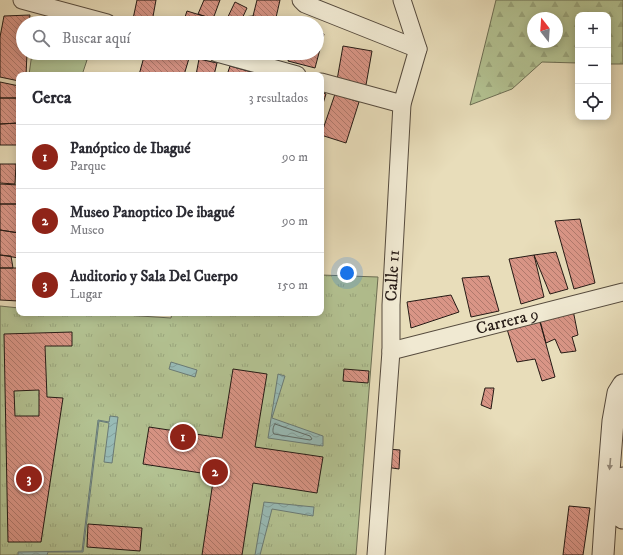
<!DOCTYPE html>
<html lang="es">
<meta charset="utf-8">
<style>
:root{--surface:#fff;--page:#f7f7f7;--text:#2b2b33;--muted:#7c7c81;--line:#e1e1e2;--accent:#8f2418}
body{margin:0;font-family:"IM FELL DW Pica",serif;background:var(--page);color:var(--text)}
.controls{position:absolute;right:12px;top:12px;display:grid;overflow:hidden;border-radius:8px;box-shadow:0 2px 10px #0003}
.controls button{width:36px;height:36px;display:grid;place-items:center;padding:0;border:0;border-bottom:1px solid var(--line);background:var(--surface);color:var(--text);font:20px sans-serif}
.compass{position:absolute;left:527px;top:12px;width:36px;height:36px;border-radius:50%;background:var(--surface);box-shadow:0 2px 10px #0003;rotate:343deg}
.you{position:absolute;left:347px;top:273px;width:14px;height:14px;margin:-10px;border:3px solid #fff;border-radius:50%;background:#1a73e8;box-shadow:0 0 0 6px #1a73e833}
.badge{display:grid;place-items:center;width:26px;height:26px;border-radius:50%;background:var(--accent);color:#fff;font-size:13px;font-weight:700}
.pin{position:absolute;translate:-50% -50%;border:2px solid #fff;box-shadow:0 1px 4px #0006}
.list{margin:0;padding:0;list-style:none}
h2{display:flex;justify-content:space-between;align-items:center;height:52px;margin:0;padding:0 16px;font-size:17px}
h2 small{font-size:13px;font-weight:400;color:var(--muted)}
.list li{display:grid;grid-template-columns:26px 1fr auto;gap:12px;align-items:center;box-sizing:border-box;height:64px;padding:0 16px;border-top:1px solid var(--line)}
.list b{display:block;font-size:15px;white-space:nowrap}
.list p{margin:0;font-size:13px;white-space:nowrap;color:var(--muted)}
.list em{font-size:13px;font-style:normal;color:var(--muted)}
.icon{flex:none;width:22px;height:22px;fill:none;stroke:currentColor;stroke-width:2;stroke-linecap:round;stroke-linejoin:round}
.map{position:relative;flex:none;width:623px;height:555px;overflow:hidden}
.search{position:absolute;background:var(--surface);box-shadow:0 2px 10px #0003;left:16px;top:16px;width:308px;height:44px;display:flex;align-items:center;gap:10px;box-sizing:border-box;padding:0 14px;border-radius:22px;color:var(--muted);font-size:15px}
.panel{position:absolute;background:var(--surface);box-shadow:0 2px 10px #0003;left:16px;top:72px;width:308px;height:244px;border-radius:8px}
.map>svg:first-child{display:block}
.forest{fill:url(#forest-firs);stroke:#6c6e54;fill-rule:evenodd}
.park{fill:url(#park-tufts);stroke:#6c6e54}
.pitch{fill:#b3c292;stroke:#6c6e54}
.water{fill:url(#water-waves);stroke:#6a7b76}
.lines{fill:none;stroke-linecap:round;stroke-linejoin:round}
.shore{stroke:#5e6a66;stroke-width:1}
.building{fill:url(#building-back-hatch);stroke:#251a15;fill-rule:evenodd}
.minor-casing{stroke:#564b3e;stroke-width:19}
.tertiary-casing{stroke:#564b3e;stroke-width:23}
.minor{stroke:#f0e9d2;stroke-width:17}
.tertiary{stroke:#f0e9d2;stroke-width:21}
.oneway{fill:#958c7d}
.labels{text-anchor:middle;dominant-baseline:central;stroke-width:3;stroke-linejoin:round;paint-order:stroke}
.street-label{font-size:17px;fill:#251a15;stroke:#f0e9d2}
</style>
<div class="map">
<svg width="623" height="555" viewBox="0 0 623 555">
<defs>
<pattern id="forest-firs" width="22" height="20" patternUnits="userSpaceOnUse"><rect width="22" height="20" fill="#b3c292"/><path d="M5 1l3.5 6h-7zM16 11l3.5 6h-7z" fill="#9aa67d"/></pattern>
<pattern id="park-tufts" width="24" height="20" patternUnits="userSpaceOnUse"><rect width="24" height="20" fill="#b3c292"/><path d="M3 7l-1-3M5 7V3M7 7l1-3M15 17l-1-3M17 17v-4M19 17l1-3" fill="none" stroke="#9aa67d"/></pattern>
<pattern id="water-waves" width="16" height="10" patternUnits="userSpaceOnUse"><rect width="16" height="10" fill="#98bbb6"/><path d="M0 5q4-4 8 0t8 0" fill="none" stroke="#83a09c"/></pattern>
<pattern id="building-back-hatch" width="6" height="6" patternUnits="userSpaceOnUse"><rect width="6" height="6" fill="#d99586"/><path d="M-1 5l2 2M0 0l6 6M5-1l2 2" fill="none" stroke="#b0796c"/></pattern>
</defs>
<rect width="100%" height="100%" fill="#e8ddba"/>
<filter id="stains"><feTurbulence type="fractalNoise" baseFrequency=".005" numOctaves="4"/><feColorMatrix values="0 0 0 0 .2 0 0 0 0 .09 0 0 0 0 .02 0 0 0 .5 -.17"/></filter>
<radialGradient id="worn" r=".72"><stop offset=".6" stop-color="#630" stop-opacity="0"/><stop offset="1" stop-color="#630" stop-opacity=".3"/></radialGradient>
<!-- forest -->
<path class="forest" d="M496,0H623V64H608V15H578V63L542,62L512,89L470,105ZM533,18H557V42H533Z"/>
<!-- park -->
<path class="park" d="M321,275L378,277L356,555H0V306L19,308V313H94L171,318L172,313H321Z"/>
<!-- pitch -->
<path class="pitch" d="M32,53H61L87,60L82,75H29Z"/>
<!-- water -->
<path class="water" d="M171,362L197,370L195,377L169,369Z
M278,374L285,376L272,418L323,436V446L268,438Z
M110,416L118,417L112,463L104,462L109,423L99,421L83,552H48L47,555H18V552L82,551L98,420L109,422Z
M264,502L314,507L313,516L272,509L260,555H255Z"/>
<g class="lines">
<!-- shore -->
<path class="shore" d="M275,424L310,436L312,439L310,440L274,434C272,432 273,426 275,424Z"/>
</g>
<!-- building -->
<path class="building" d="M137,0H156L152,22L133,19Z
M204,0H220L213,19L198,14Z
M257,0H280L275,22L253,16Z
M235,2L247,8L240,23H225Z
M187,11L213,19L225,23H183Z
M30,15L29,23H23V53H27L26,75H19V81L0,77V37L4,16Z
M253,16L259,19L258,23H239L242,17Z
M317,32L324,34L315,68L288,61L290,53H317Z
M343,46L372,51L366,85L337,80Z
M71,53H94L91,59Z
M145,53H183L190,55L184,75H139Z
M250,53H270L268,61L249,55Z
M199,59L217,63L214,75H196Z
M230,66L262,75H227Z
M0,82L19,86V98H0Z
M321,92L326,94L321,110Z
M335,94L359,102L346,143L321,135Z
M0,98H19V123L0,124Z
M19,123V145H0V124Z
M0,164H16L15,184L0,183Z
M0,184L19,185V204H0Z
M0,204H19V233L0,230Z
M580,219L595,283L574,289L555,221Z
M0,230L19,233V258L0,255Z
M556,252L568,289L550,294L534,255Z
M0,255L11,256L13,268H0Z
M534,255L544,297L521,304L509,259Z
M0,268H19V301L0,300Z
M489,276L499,311L471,317L462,278Z
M451,295L459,312L411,328L407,302Z
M573,310L578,335L572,337L576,351L561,353L555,339L546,343L539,317Z
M540,322L555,377L542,381L535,359L517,362L507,329Z
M72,332V346H45L47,397L63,398L41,542H8L4,334ZM39,390V416H15L14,391Z
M233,369L267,374L255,447L323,457L317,493L253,483L242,555H202L214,475L143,464L149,427L222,438Z
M344,369L369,371L368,383L343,381Z
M485,388H494L491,409L481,405Z
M387,449L400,450L399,469L386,467Z
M569,506L590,508L583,555H563Z
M88,524L142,528L140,551L87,547Z"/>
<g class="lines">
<!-- minor casing -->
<g class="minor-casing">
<g id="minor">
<path d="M22,0L107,23"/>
<path d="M301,0L305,4L418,49"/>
<path d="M217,53L297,75"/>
<path d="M321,82L402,104"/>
<path id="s1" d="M391,351L623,292"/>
<path id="s2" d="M376,555L391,351V305L402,104L418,49L402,0"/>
</g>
</g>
<!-- tertiary casing -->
<g class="tertiary-casing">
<path id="tertiary" d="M623,478V518
M603,555L606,509L613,421L618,393L623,385"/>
</g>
<!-- minor -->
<use href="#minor" class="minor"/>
<!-- tertiary -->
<use href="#tertiary" class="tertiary"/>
</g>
<!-- one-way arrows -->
<defs><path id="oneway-solid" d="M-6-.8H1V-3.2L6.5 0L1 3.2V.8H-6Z"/></defs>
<use class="oneway" href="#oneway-solid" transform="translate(610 464) rotate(95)"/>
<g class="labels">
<!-- street labels -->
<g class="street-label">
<text stroke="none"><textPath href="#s2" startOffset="280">Calle 11</textPath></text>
<text stroke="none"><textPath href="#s1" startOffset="120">Carrera 9</textPath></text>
</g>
</g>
<rect width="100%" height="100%" filter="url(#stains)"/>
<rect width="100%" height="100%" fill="url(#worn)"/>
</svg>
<div class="controls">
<button>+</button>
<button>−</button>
<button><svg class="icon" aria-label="locate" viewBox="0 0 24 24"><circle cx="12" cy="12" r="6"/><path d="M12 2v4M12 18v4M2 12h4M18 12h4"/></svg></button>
</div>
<svg class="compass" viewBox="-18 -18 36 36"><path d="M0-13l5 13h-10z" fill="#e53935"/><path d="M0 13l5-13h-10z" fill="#7c7c81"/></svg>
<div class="you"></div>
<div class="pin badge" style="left:183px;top:437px">1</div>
<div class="pin badge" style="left:215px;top:472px">2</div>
<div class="pin badge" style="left:29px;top:479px">3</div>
<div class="search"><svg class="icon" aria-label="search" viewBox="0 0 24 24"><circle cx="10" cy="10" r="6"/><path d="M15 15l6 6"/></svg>Buscar aquí</div>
<section class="panel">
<h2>Cerca<small>3 resultados</small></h2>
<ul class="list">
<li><span class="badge">1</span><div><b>Panóptico de Ibagué</b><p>Parque</p></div><em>90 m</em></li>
<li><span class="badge">2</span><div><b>Museo Panoptico De ibagué</b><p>Museo</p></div><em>90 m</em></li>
<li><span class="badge">3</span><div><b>Auditorio y Sala Del Cuerpo</b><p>Lugar</p></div><em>150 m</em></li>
</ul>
</section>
</div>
